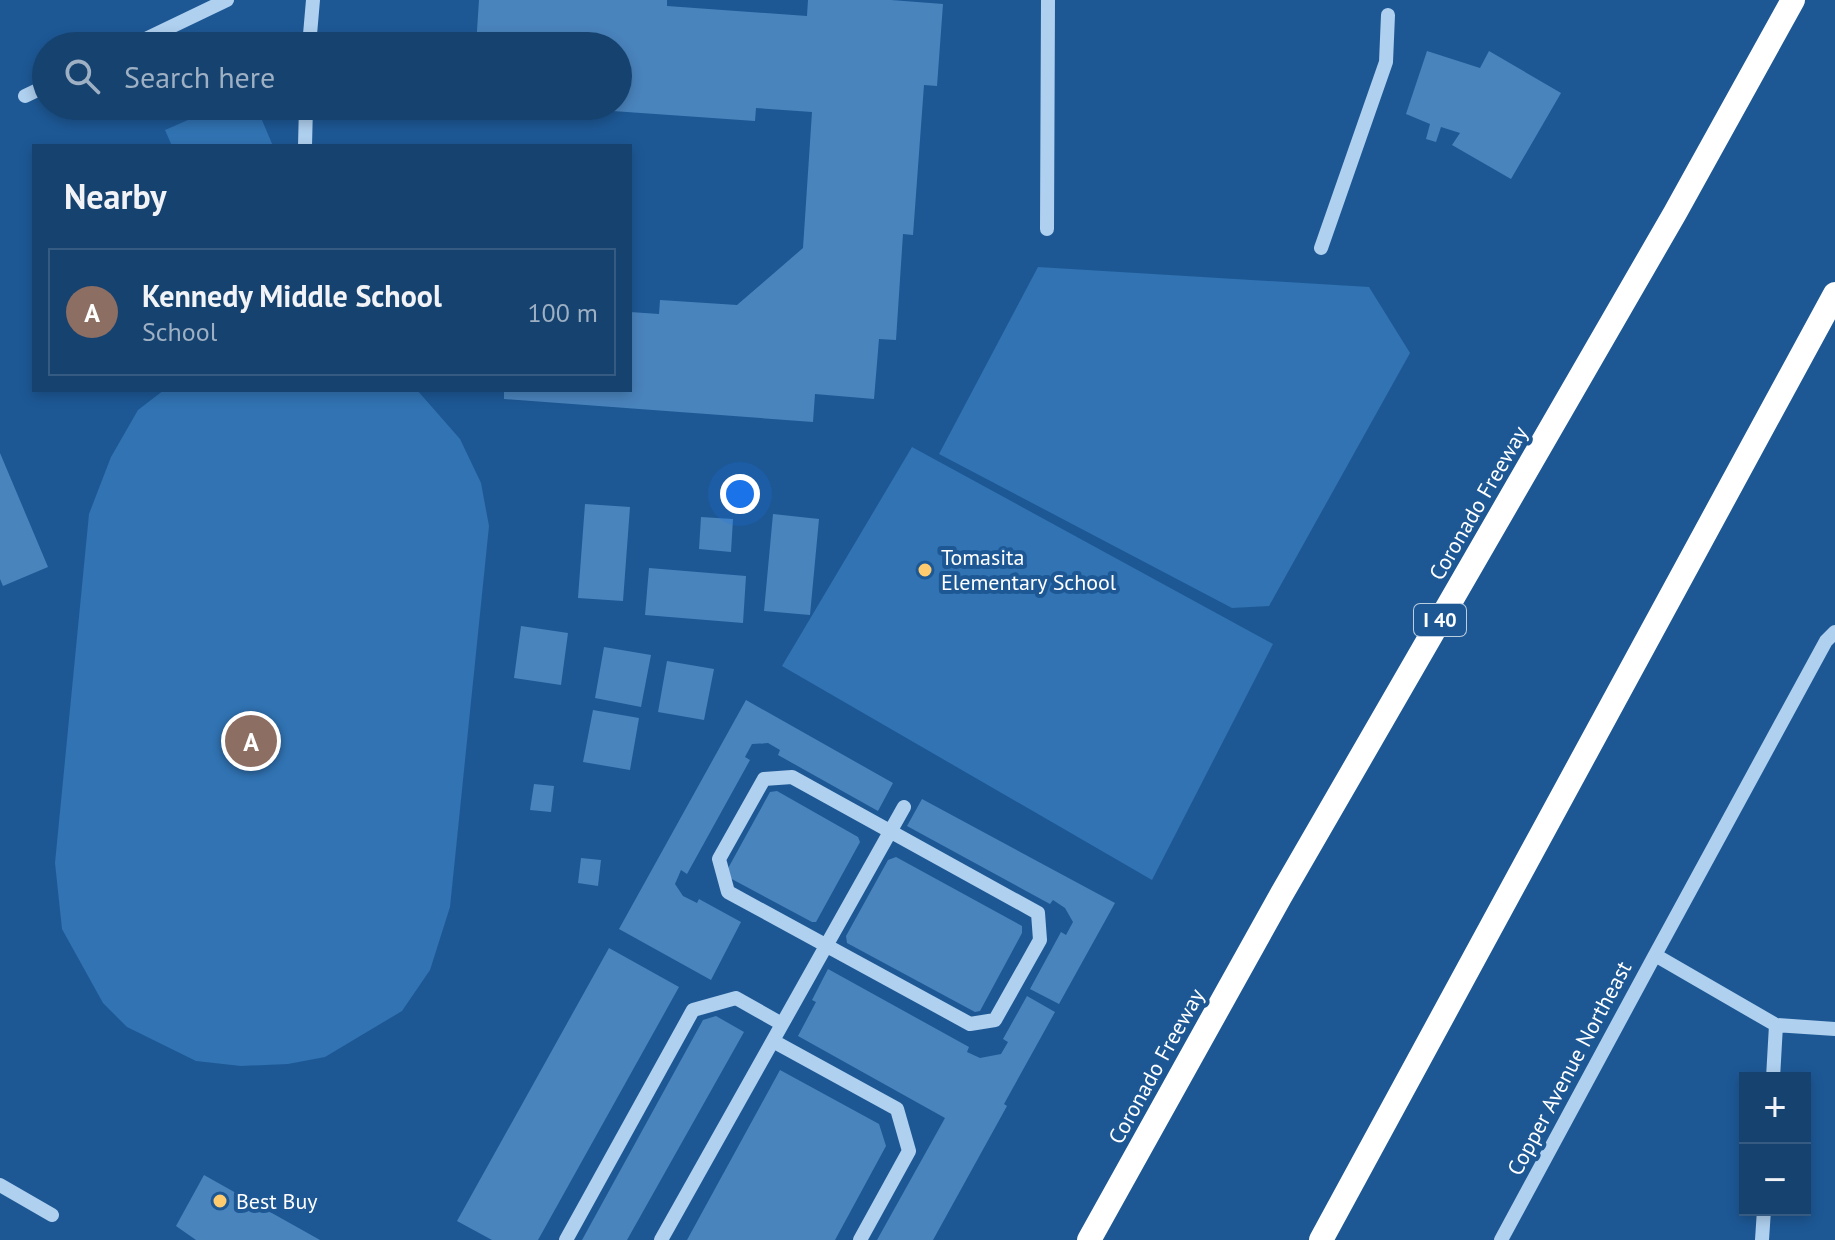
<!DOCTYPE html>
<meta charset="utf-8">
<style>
:root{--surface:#164270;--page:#1f4975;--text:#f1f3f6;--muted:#9eb0c3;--line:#355b83;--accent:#fecc6e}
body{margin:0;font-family:"PT Sans",sans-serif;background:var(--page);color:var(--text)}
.controls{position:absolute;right:24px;bottom:24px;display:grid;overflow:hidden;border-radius:0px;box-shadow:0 4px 12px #0003}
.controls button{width:72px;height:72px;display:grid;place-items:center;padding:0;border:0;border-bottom:2px solid var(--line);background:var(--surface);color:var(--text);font:40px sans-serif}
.you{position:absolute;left:740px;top:494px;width:28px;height:28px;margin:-20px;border:6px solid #fff;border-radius:50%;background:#1a73e8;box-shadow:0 0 0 12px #1a73e833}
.badge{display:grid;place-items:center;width:52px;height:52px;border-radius:50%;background:var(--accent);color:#fff;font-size:26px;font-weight:700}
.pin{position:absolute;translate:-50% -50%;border:4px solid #fff;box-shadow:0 2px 8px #0006}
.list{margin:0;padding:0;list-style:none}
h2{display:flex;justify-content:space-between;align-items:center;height:104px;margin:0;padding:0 32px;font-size:34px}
h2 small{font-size:26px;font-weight:400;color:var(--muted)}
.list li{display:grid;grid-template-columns:52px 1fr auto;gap:24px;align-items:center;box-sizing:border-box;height:128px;margin:0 16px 16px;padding:0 16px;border:2px solid var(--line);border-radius:0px}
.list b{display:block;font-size:30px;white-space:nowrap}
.list p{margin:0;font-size:26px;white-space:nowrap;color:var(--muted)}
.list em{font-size:26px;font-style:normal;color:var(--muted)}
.icon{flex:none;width:44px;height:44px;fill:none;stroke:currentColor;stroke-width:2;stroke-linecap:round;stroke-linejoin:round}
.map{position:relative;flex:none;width:1835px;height:1240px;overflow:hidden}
.search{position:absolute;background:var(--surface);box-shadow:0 4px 12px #0003;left:32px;top:32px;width:600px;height:88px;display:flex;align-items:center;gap:20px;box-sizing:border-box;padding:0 28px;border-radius:44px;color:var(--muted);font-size:30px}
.panel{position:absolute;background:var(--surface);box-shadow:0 4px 12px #0003;left:32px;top:144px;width:600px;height:248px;border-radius:0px}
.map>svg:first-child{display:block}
.green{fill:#3173b3}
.building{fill:#4a84bd}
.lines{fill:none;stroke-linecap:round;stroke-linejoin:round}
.minor{stroke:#afd0ef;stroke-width:14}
.highway{stroke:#fff;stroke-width:24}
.poi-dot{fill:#fecc6e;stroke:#1d5895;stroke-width:3}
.labels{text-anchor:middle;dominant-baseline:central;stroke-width:8;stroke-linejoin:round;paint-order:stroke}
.shield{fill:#1d5895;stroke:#bbcddf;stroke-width:2}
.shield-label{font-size:20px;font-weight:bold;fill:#fff}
.street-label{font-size:22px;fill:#fff;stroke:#1d5895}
.poi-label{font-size:22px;fill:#fff;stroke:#1d5895;text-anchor:start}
</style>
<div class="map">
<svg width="1835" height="1240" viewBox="0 0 1835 1240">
<rect width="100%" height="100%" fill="#1d5895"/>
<!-- green -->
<path class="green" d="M220,106H256L273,146H172L165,130Z
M1038,267L1369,287L1410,353L1269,606L1232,608L939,454Z
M164,390H417L460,439L481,483L489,526L450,907L430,970L402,1011L325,1057L288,1064L241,1066L196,1061L127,1027L103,1003L62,929L55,863L89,514L111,457L138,410Z
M912,447L1273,644L1152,880L782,666Z"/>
<!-- building -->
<path class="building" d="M479,0H667V6L807,16L808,0H891L943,4L937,86L924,85L913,235L903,234L896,340L879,339L874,399L815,394L813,422L504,399V390H630V312L659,314L660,300L737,305L803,248L812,112L756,108L755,121L570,108V106H618V46H476Z
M1427,51L1480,68L1489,51L1561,93L1511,179L1452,145L1460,133L1441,127L1436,142L1426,139L1430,124L1406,114Z
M471,106H563L562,118L471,112Z
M0,453L48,567L3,586L0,579Z
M585,504L630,507L623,601L578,598Z
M773,514L819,519L810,615L764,611Z
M701,517L733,519L731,552L699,549Z
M649,568L746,576L743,623L645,615Z
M521,626L568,633L561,685L514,678Z
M604,647L651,655L641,707L595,698Z
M667,661L714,669L704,720L658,712Z
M746,700L893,783L878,811L778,755L780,750L768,743L752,744L745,757L750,760L687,874L681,870L675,884L683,896L697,903L699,899L741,922L711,980L619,929Z
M593,710L639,718L630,770L583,762Z
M534,784L554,786L551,812L530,810Z
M777,791L858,837L860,842L816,922H812L728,877L726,872L770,792Z
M922,799L1115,903L1059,1004L1030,989L1061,932L1066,935L1073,922L1065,908L1053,900L1050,904L907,826Z
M896,857L1022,926V933L980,1011L975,1012L847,943L846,936L888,860Z
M581,858L601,860L598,886L578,883Z
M609,948L679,987L538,1240H492L457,1221Z
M828,969L969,1047L967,1052L980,1058L1001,1054L1008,1042L1003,1039L1027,996L1055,1012L1004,1104L1007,1106L933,1240H877L945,1118L798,1036L816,1002L812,1000Z
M716,1016L744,1032L627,1240H582L703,1020Z
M780,1070L879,1124L886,1146L835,1240H687Z
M204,1175L320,1240H196L176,1226Z"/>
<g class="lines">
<!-- minor -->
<path class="minor" d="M131,46L227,0
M309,46L313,0
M25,96L46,86
M305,146L306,106
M1047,229L1048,0
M1321,248L1386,62L1388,15
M792,777L1038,913L1040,940L995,1020L970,1024L728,892L719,859L764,779Z
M1655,955L1826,641L1835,632
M773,1041L897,1109L909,1151L860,1240
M1773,1078L1776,1025L1835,1029
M0,1185L52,1215
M566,1240L693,1010L736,998L782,1024
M661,1240L904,807
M1501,1240L1655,955L1776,1025
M1762,1240L1764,1210"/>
<!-- highway -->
<path class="highway" d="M1089,1240L1280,897L1675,213L1793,0
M1321,1240L1835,294"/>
</g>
<!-- markers -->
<g class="poi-dot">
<circle cx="925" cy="570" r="8"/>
<circle cx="220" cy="1201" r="8"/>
</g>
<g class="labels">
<!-- shield labels -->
<rect class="shield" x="1414" y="604" width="52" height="32" rx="6"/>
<g class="shield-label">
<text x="1440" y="620">I 40</text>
</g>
<!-- street labels -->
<g class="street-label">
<text transform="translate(1478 503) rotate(-60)">Coronado Freeway</text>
<text transform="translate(1156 1066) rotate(-61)">Coronado Freeway</text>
<text transform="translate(1569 1068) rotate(-62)">Copper Avenue Northeast</text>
</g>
<!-- poi labels -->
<g class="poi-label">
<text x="941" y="557">Tomasita<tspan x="941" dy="25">Elementary School</tspan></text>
<text x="236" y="1201">Best Buy</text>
</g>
</g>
</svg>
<div class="controls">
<button>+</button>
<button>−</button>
</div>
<div class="you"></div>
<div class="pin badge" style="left:251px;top:741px;background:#8d6e63">A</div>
<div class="search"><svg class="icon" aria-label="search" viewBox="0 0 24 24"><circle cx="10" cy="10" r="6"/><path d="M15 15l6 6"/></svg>Search here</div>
<section class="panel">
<h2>Nearby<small></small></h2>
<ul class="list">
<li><span class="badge" style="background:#8d6e63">A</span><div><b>Kennedy Middle School</b><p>School</p></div><em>100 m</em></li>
</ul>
</section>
</div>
